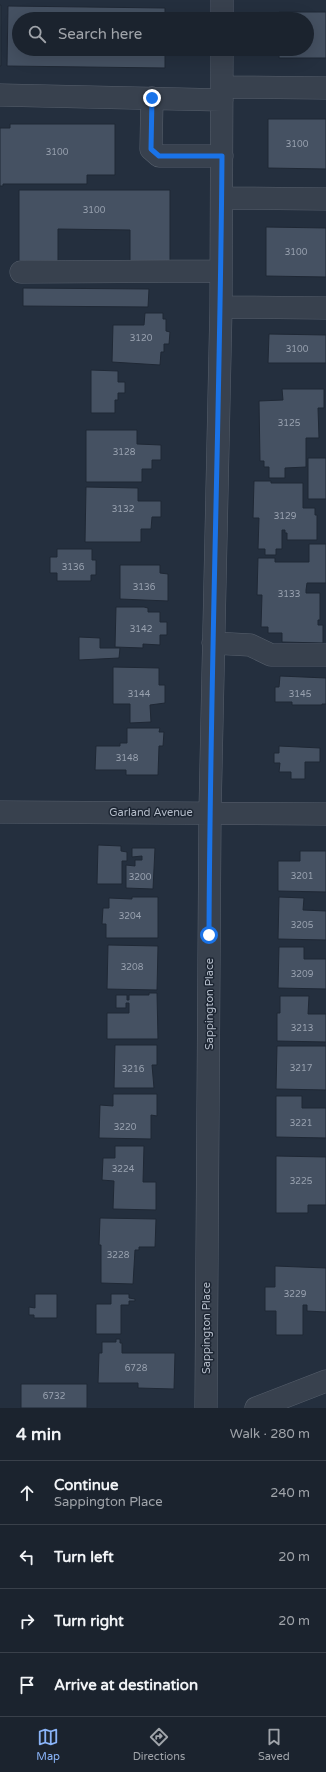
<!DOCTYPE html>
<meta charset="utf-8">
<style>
:root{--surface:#1b232e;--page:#242b36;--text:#f1f3f6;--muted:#a0a4aa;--line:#39404a;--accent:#8ab4f8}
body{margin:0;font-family:"Varela Round",sans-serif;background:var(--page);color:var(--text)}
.stop{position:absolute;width:12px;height:12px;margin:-9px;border:3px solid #1a73e8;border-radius:50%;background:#fff}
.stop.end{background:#1a73e8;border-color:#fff;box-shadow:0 1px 4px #0008}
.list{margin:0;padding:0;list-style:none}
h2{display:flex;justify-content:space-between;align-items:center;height:52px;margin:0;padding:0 16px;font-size:17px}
h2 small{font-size:13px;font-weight:400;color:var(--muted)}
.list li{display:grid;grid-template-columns:26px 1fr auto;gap:12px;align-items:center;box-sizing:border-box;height:64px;padding:0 16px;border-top:1px solid var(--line)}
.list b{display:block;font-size:15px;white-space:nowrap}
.list p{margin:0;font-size:13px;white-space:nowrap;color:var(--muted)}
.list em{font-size:13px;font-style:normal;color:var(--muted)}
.icon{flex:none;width:22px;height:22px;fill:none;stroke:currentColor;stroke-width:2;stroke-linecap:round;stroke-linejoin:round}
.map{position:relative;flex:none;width:326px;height:1408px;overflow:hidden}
.search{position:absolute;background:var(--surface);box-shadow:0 4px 16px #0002;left:12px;right:12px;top:12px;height:44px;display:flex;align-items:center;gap:10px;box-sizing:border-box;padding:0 14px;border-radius:22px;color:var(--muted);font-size:15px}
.sheet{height:308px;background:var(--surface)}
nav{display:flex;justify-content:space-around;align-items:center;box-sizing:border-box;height:56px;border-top:1px solid var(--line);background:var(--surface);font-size:11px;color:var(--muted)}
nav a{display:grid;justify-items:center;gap:2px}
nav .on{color:var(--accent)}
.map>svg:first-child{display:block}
.building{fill:#455162;stroke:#1f2835}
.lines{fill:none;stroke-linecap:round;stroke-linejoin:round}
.minor-casing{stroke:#565f6c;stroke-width:23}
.minor{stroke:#38414e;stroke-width:22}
.route{stroke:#1a73e8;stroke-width:5}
.labels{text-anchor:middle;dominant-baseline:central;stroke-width:3;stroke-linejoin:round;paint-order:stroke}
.number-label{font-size:9px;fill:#98a1af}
.street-label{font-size:11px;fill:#b4bcc9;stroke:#1d2633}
</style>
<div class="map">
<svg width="326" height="1408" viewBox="0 0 326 1408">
<rect width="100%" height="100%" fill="#242f3e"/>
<!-- building -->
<path class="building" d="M0,5H1V66H0Z
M8,6L165,8V19H19V49H165V68L7,66Z
M279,12H326V58H279V49H307V19H279Z
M268,119H326V169L268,168Z
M10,124H115V175H87V184H3V186H0V128H10Z
M19,190H170V262H130V230L58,229V261H19Z
M266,227L326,228V277L266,276Z
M23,288L149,289L148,307L23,306Z
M145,313H163V319H166V331L170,332L169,344H164V352H161L160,365L112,362L113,325H144Z
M269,334L326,335V363H268Z
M91,370L118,371V382H125V393H118V400H115V413H91Z
M282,389H324V408H318L319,438H306V467L285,468V478H269V467H264V461H260L259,401L283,400Z
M86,430H137V444L161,445V460H152V469H142V482H86Z
M308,458H326V499H308Z
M254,481H271V483H303V508H315V515H317V540H287V533H285V530H282V549H276V555H265V549H258L259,518H253Z
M86,487L138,488V501H161V517H152L151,529H141V542H85Z
M309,544H326V583H307L306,590V593H320V620H318V625H323V643L282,642V633H268V627H261L262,595H257L258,558H275V562H309Z
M57,549H92V560H96V575H91V581H57V573H50V557H57Z
M120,565H160V573L168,574V601L120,599Z
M116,607H144L148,608V612H160V622H167V635H160V645L143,644V648L115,647Z
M79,637L100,638V648H120L119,658L79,660Z
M113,667L159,668V685H165V703L150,705L151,722L130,723V704H113Z
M280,676L326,678V704H322V705H292V702H275V687H279Z
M127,728H160L159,732H164L163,746H159L158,775H126V770H95L96,746H120V743H127Z
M279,746L320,748V762H305V779H291V772H279L280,763H274V753H279Z
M98,845L121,846V851L127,852V861H122V884H97Z
M132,848H155L153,889L126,888V865L135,866V860H142V856L132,857Z
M300,851H326V892L278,891V861H300Z
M132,897H158V938H106V924H102L103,908H109V898L132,899Z
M279,897L304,898L303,910L326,911V940L278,939Z
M108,945L158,946L157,990L107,989Z
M279,947H304V959H326V989L278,988Z
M149,993H157L158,1039H107V1013H129V1003H126V1008H116V995H127V1000H129V995H149Z
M280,996H309L308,1014H326V1042L277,1041V1013H280Z
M115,1045H157V1065H152L154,1088H114Z
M277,1046H326V1090L276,1089Z
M113,1094H157V1116L151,1115V1139L99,1138L100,1105L113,1106Z
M276,1096H302V1108H326V1138L276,1137Z
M115,1146H144L143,1182H156V1210L113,1209L114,1181L102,1180L103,1158H115Z
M276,1156L326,1157V1205H308V1213H276Z
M100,1218L156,1219L155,1247H139V1250H135L133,1284L101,1283V1245H99Z
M275,1266L326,1268V1312L307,1311V1305H303V1335H276V1311H265V1287H275Z
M35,1294H57V1318H34V1315H29V1307L35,1308Z
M111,1294H129V1298L135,1299V1301H129V1305H121V1334H96V1304H111Z
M116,1339H120V1343H122V1353H175L174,1389L138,1388V1383H98L99,1353H102V1342H116Z
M21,1384H87V1408H21Z"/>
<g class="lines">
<!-- minor casing -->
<g class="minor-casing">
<path id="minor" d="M222,19V0
M222,87L326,88
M0,95L222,100
M152,98L151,149L159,156H222
M222,198L326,199
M21,272L221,271
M221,307L326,308
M213,643L250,645L271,655H326
M0,812L326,814
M206,1408L210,812L221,307L222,49
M256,1408L326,1381"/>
</g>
<!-- minor -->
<use href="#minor" class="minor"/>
</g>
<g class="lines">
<!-- route -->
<path class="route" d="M152,98L151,149L159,156H222C220,416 210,675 209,935"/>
</g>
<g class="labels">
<!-- number labels -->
<g class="number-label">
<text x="297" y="144">3100</text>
<text x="57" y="152">3100</text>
<text x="94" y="210">3100</text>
<text x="296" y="252">3100</text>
<text x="141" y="338">3120</text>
<text x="297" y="349">3100</text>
<text x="289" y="423">3125</text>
<text x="124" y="452">3128</text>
<text x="123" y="509">3132</text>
<text x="285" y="516">3129</text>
<text x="73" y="567">3136</text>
<text x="144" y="587">3136</text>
<text x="289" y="594">3133</text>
<text x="141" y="629">3142</text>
<text x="139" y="694">3144</text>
<text x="300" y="694">3145</text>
<text x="127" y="758">3148</text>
<text x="302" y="876">3201</text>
<text x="140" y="877">3200</text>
<text x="130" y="916">3204</text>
<text x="302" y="925">3205</text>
<text x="132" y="967">3208</text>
<text x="302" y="974">3209</text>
<text x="302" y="1028">3213</text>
<text x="301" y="1068">3217</text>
<text x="133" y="1069">3216</text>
<text x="301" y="1123">3221</text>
<text x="125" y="1127">3220</text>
<text x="123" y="1169">3224</text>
<text x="301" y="1181">3225</text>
<text x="118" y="1255">3228</text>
<text x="295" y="1294">3229</text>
<text x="136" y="1368">6728</text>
<text x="54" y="1396">6732</text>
</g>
<!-- street labels -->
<g class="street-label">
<text x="151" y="812">Garland Avenue</text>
<text transform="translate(209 1004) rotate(-90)">Sappington Place</text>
<text transform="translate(206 1328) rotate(-90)">Sappington Place</text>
</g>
</g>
</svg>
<div class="stop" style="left:209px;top:935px"></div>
<div class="stop end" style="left:152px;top:98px"></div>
<div class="search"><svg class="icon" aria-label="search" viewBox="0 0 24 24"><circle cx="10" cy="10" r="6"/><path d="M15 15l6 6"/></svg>Search here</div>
</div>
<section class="sheet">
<h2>4 min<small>Walk · 280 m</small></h2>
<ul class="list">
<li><svg class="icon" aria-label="ahead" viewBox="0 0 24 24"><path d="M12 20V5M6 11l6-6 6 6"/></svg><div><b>Continue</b><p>Sappington Place</p></div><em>240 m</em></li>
<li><svg class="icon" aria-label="left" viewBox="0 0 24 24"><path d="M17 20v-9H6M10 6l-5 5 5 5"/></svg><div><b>Turn left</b></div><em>20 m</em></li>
<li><svg class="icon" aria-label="right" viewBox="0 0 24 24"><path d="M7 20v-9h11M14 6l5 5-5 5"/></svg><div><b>Turn right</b></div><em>20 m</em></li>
<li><svg class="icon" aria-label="arrive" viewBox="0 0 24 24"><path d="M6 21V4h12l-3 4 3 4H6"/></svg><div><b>Arrive at destination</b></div></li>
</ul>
</section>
<nav>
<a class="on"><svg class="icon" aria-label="map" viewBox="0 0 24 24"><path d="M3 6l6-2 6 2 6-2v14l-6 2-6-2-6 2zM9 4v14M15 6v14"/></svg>Map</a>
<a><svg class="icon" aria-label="directions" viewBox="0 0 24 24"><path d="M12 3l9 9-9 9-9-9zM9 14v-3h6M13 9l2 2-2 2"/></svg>Directions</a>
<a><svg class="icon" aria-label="saved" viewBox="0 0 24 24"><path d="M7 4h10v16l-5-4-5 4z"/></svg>Saved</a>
</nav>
